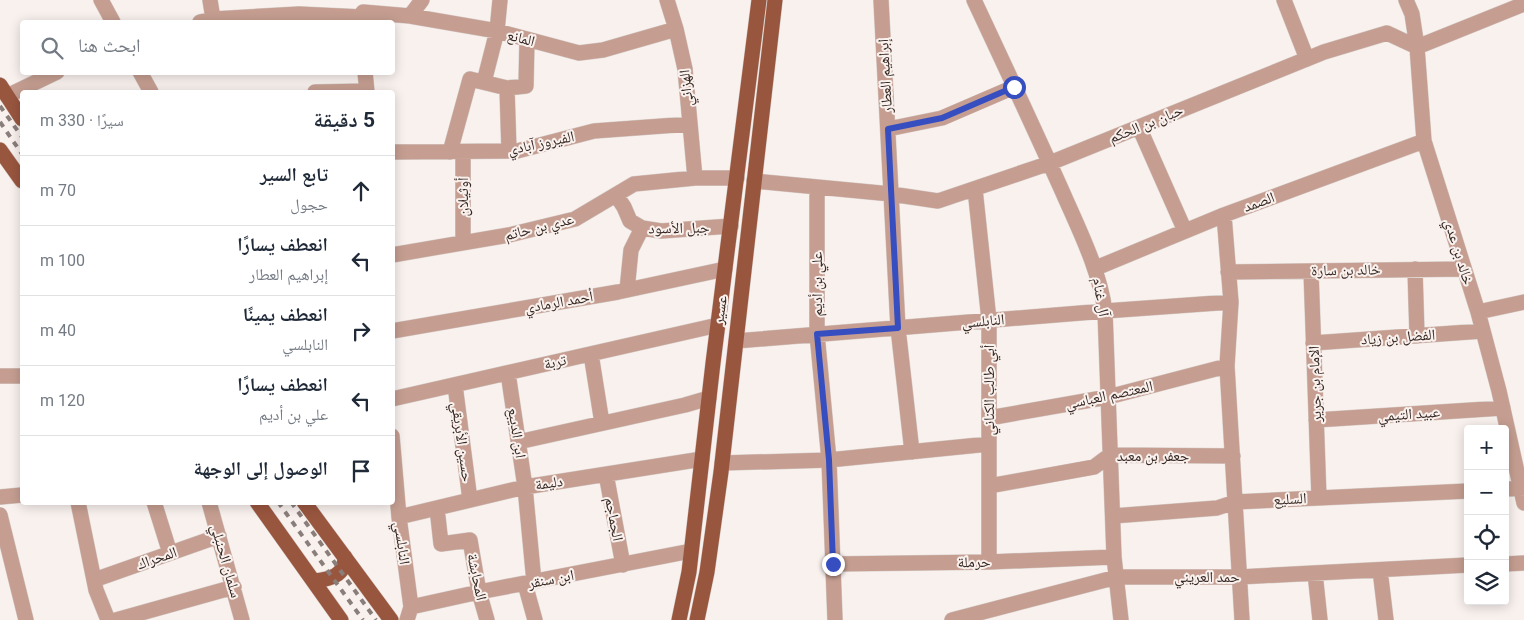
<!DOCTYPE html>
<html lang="ar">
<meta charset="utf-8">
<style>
:root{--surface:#fff;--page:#f6f6f7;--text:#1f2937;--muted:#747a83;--line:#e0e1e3}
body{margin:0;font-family:Roboto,"Noto Naskh Arabic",sans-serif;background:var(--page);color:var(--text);direction:rtl}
.controls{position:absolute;right:15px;bottom:15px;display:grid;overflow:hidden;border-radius:5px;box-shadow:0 2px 12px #0003}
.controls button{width:45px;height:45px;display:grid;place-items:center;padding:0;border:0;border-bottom:1px solid var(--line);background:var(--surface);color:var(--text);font:25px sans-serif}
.stop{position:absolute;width:15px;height:15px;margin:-11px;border:4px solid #364ec0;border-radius:50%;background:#fff}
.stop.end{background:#364ec0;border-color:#fff;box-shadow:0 1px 5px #0008}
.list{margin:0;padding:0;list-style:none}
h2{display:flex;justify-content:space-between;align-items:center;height:65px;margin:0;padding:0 20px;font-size:21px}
h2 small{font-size:16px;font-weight:400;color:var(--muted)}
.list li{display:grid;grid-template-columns:32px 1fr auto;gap:15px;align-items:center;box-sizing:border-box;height:70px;padding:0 20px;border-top:1px solid var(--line)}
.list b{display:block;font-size:19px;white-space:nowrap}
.list p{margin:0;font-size:16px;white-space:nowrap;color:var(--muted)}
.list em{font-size:16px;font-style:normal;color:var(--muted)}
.icon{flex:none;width:28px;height:28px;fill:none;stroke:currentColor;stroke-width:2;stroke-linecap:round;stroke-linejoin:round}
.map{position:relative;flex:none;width:1524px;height:620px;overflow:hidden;direction:ltr}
.search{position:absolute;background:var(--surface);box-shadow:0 2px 12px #0003;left:20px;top:20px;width:375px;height:55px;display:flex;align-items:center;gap:12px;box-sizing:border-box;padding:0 18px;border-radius:5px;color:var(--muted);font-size:19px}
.panel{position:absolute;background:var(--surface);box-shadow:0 2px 12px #0003;left:20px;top:90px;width:375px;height:415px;border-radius:5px;direction:rtl}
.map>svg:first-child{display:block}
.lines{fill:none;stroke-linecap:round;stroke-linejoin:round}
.minor-casing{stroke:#d6cdc9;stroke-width:16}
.major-casing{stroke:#d6cdc9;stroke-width:16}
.minor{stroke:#c59e91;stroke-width:15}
.major{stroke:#99563f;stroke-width:15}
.rail{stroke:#8a7e7a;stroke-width:4;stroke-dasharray:6 6;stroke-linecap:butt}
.route{stroke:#364ec0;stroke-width:6}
.labels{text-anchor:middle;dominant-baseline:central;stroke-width:4;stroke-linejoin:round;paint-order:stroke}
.street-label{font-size:15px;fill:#372822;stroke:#f9f1ee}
</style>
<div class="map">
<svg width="1524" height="620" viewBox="0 0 1524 620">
<rect width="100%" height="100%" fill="#f9f1ee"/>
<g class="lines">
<!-- minor casing -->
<g class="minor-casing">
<path id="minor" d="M101,0L113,22
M210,0L213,19
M667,0L676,29L685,69L695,178
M881,0L898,328L912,452
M974,0C1004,64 1034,128 1063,193C1080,232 1099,269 1105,311L1114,557L1121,620
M1284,0L1307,59
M1406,0L1412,14L1417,47L1424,141L1478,312L1499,391L1524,503
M363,12L410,16L497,31L579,53L603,50L676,29
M410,16L422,0
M200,22L213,19L299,14L362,17
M140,72L151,92
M365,72L367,92
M484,82L497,31L500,0
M507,88L509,151
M315,92L367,91
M7,96L57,72
M1139,127L1185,231
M888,129L942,118L1014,87
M392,152L517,151L594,131L690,124
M450,152L470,79L507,88L526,86L527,39
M463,152V243
M754,181L891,194L938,201L1050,163L1324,52L1387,33L1417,47L1524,4
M817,187V334L829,460L835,620
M975,189L989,320V562
M616,195L624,207L630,221L642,228L661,231L731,226
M1224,215L1231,302L1227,366L1242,620
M392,255L509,235L575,219L634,184L695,178H737
M1096,268L1224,215L1424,141
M1415,269L1417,336
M1311,271L1319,498
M1228,272L1464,269
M627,290L631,250L642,228
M1478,312L1524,302
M392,331L618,292L725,269
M736,341L1105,311L1231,302
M1313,343L1483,331
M591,354L602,423
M508,373L525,487L534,582
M0,376H22
M455,385L470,500
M392,399L718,325
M989,418L1108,397L1227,366
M1316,420L1503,408
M392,436L399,517L411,607L407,620
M518,442L685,405L709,398
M722,463L829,460L989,444
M606,474L623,565
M989,486L1094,467L1110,455L1233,456
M1505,489L1524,488
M0,497L22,495
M78,502L96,590L108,620
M154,502L170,553
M209,502L242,620
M437,508L441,544L470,540L479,592L487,620
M0,515L26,620
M1113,516L1217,508L1235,502L1468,491
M399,517L525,487L702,459
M833,564L989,562L1114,557
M1505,564L1524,563
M1380,570L1386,620
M1315,573L1320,620
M94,580L219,536
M525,584L535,620
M411,607L479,592L691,551
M116,620L234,587
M952,620L1117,577H1239L1468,565"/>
</g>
<!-- major casing -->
<g class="major-casing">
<path id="major" d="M0,85L22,119
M0,150L22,181
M257,502L341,620
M304,502L391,620
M314,581C330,579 345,576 345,557
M679,620L689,572L713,363L759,0
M697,620L707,572L721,472L775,0"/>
</g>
<!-- minor -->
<use href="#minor" class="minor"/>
<!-- major -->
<use href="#major" class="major"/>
<!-- rail -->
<path class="rail" d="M0,106L22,137
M0,122L22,154
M278,502L363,620
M291,502L376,620"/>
</g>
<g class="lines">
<!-- route -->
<path class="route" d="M833,564L829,460L817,334L898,328L888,129L942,118L1014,87"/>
</g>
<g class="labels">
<!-- street labels -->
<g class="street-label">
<text transform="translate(521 38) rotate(15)">المانع</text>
<text transform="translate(885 76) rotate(-93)">إبراهيم العطار</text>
<text transform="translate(686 88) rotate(-96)">الهزاني</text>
<text transform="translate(1146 124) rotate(-22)">حبان بن الحكم</text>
<text transform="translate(541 143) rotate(-12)">الفيروز آبادي</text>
<text transform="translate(463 197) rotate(-90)">أوثيلان</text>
<text transform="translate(1259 202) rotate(-20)">الصمد</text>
<text transform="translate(539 227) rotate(-14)">عدي بن حاتم</text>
<text transform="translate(679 228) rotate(-1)">جبل الأسود</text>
<text transform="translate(1459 252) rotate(73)">خالد بن عدي</text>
<text transform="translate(1346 270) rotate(-1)">خالد بن سارة</text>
<text transform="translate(817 284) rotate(-90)">علي بن أديم</text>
<text transform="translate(1101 297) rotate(80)">آل غنام</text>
<text transform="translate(559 302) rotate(-10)">أحمد الرمادي</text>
<text transform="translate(720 310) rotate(-82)">عسير</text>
<text transform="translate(983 321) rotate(-5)">النابلسي</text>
<text transform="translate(1398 337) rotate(-4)">الفضل بن زياد</text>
<text transform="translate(555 362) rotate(-13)">تربة</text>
<text transform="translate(1315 384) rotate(-92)">الإمام بن جرير</text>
<text transform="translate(989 390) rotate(-90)">أبي طالب الكناني</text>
<text transform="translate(1109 395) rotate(-12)">المعتصم العباسي</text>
<text transform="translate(1409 414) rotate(-4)">عبيد التيمي</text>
<text transform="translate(517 433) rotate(81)">ابن الديبع</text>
<text transform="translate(462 442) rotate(82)">حسين الأبريقي</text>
<text x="1153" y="456">جعفر بن معبد</text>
<text transform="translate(549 483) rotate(-9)">دليمة</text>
<text transform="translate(1290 499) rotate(-3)">السليع</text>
<text transform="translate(614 519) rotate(79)">الجماجم</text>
<text transform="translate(402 543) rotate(82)">النابلسي</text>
<text transform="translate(157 558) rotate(-19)">المحراك</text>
<text transform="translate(226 561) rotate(74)">سلمان الحنبلي</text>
<text transform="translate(974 562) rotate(-1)">حرملة</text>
<text transform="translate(477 577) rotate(78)">المحابشة</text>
<text x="1207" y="577">حمد العريني</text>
<text transform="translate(551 579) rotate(-11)">ابن سنقر</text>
</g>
</g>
</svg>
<div class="controls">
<button>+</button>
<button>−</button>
<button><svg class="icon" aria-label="locate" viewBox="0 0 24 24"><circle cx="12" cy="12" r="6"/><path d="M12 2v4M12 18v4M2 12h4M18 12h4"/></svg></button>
<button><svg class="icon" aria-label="layers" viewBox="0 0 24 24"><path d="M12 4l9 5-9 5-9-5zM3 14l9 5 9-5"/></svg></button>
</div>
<div class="stop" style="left:1014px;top:87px"></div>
<div class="stop end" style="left:833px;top:564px"></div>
<div class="search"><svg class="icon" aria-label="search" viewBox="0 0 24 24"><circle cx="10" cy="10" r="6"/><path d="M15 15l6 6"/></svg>ابحث هنا</div>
<section class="panel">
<h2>5 دقيقة<small>سيرًا · 330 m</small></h2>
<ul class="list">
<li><svg class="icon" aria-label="ahead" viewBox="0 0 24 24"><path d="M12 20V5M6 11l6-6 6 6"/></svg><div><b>تابع السير</b><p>حجول</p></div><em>70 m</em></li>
<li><svg class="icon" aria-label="left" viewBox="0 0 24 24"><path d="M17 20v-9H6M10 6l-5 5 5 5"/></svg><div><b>انعطف يسارًا</b><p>إبراهيم العطار</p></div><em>100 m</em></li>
<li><svg class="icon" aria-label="right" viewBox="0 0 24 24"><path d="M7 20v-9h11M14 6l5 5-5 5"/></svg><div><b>انعطف يمينًا</b><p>النابلسي</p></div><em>40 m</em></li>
<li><svg class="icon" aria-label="left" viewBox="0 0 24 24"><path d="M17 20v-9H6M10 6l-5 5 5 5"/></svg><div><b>انعطف يسارًا</b><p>علي بن أديم</p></div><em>120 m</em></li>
<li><svg class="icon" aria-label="arrive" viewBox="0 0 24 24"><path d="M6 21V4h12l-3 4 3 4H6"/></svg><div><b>الوصول إلى الوجهة</b></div></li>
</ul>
</section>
</div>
